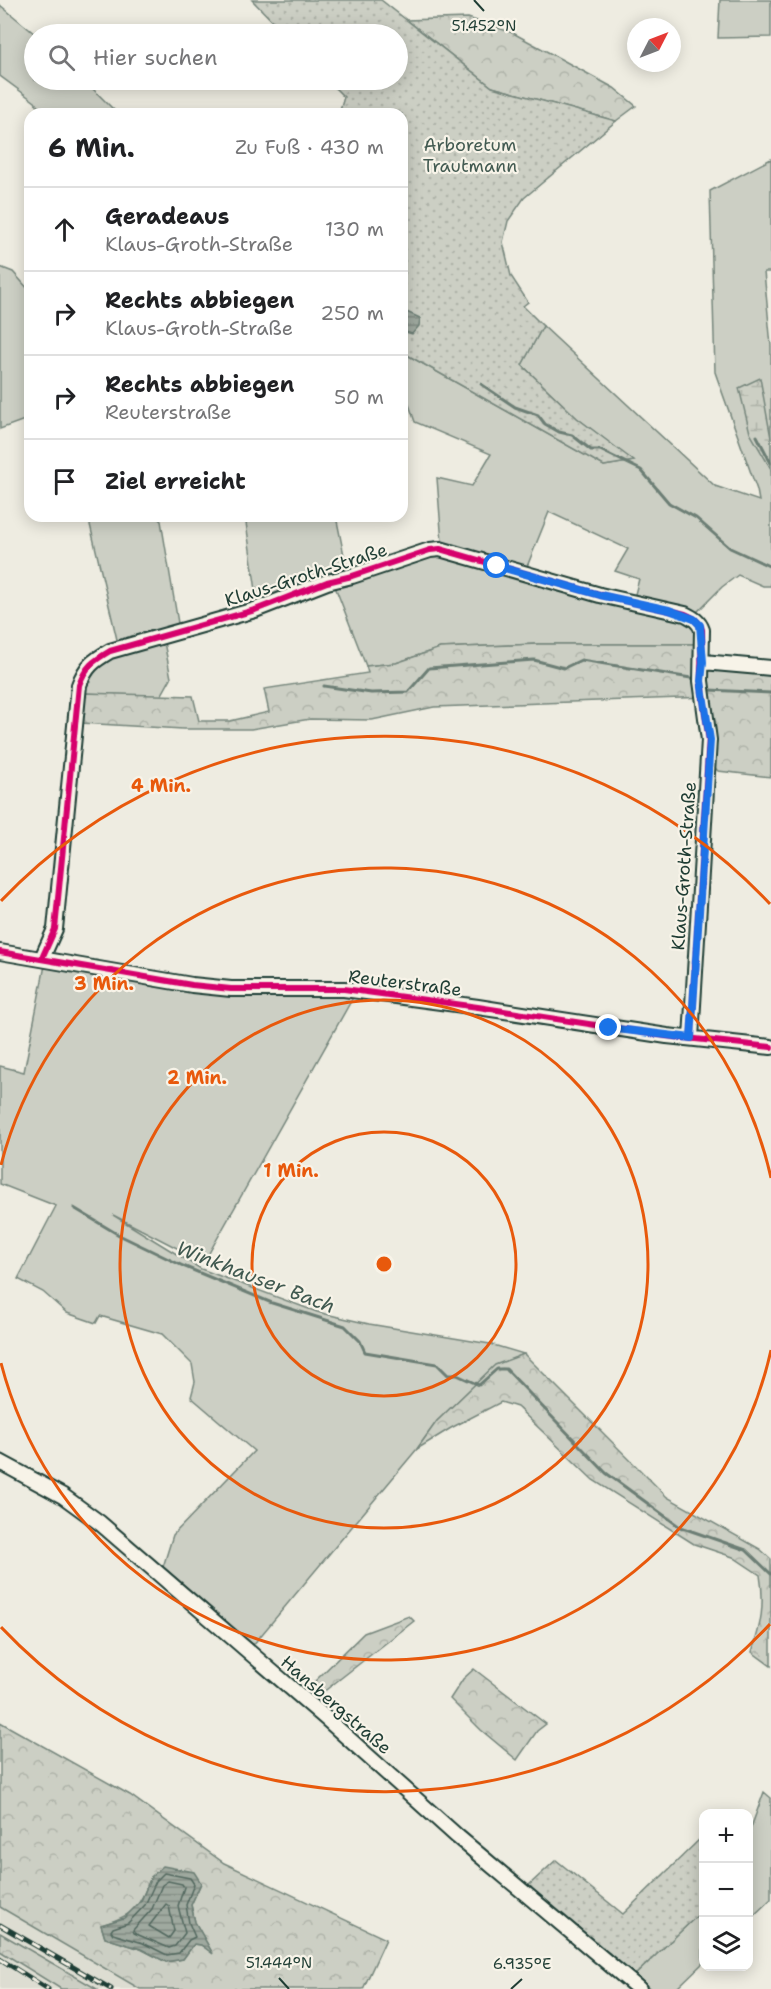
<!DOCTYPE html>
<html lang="de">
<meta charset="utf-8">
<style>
:root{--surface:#fff;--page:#f6f6f6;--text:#202124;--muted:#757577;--line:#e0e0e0}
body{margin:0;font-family:"Shantell Sans",sans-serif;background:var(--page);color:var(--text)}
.controls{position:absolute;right:18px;bottom:18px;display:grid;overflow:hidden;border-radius:12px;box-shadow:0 3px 15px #0003}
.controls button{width:54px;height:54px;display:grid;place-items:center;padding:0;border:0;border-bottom:2px solid var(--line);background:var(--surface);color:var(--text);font:30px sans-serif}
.compass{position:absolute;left:627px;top:18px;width:54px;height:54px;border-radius:50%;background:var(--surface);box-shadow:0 3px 15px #0003;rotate:48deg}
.stop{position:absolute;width:18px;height:18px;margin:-14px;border:4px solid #1a73e8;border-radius:50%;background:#fff}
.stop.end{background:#1a73e8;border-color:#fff;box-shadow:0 2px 6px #0008}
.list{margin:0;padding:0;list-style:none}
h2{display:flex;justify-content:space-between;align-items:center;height:78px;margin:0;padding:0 24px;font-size:26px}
h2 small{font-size:20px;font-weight:400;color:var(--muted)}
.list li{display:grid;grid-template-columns:39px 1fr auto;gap:18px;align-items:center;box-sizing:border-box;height:84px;padding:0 24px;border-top:2px solid var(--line)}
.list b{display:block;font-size:22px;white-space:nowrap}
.list p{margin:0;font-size:20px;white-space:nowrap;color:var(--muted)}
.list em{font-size:20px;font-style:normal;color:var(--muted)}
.icon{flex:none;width:33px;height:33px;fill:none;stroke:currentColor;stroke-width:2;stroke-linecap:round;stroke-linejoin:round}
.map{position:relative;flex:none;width:771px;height:1989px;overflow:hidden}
.search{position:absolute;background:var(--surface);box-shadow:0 3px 15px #0003;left:24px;top:24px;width:384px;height:66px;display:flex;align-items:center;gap:15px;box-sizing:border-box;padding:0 21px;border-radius:33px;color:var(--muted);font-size:22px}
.panel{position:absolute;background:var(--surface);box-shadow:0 3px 15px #0003;left:24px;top:108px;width:384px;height:414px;border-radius:18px}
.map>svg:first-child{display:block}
.built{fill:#ddddd2}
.green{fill:#cccfc4;stroke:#76867c;stroke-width:1.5}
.forest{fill:url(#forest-crowns);stroke:#76867c;stroke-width:1.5;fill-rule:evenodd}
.wetland{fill:url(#wetland-marsh);stroke:#76867c;stroke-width:1.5}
.garden{fill:url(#garden-dots);stroke:#76867c;stroke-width:1.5}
.water{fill:url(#water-rules);stroke:#6c7e74;stroke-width:1.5}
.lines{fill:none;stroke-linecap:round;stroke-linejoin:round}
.shore{stroke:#52685f;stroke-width:1.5}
.stream{stroke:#6c7e74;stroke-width:3}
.street-casing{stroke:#1f3d34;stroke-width:18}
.street{stroke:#f7f3e8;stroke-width:14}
.rail-casing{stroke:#1f3d34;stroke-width:5}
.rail{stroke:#f7f3e8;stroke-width:3;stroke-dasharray:9;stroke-linecap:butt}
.cycleway-casing{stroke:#f7f3e8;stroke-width:10}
.cycleway{stroke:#d6006c;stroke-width:6}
.route{stroke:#1a73e8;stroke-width:8}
.ticks{fill:none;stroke:#1f3d34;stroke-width:2}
.ring{fill:none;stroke:#e8590c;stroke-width:3}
.labels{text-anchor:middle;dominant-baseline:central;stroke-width:4.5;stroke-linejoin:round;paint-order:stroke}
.park-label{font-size:18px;fill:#425a51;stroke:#f7f3e8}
.street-label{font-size:18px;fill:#1f3d34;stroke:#f7f3e8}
.water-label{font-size:20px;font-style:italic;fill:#3f584f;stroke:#f7f3e8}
.ticks-label{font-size:15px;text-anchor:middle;fill:#1f3d34;stroke:#f7f3e8;stroke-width:4.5;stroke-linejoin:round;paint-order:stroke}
.centre{fill:#e8590c;stroke:#f7f3e8;stroke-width:3}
.ring-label{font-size:18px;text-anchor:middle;font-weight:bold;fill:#e8590c;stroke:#f7f3e8;stroke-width:4.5;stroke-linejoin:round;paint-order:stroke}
</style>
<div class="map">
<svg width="771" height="1989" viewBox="0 0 771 1989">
<defs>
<pattern id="forest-crowns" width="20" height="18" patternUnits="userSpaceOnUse" patternTransform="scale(1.5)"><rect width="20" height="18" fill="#cccfc4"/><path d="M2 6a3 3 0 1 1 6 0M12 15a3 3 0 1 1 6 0" fill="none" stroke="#afb3a9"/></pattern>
<pattern id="wetland-marsh" width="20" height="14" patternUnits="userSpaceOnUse" patternTransform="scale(1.5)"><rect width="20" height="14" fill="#cccfc4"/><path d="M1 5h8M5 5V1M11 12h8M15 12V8" fill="none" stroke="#afb3a9"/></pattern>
<pattern id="garden-dots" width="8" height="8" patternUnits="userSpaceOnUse" patternTransform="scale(1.5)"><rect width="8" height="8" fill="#cccfc4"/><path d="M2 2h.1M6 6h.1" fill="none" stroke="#afb3a9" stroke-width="1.8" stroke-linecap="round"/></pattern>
<pattern id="water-rules" width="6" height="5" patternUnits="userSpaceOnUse" patternTransform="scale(1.5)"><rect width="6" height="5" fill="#9fa99f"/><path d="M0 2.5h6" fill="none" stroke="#818b82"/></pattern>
</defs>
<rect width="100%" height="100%" fill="#eeece1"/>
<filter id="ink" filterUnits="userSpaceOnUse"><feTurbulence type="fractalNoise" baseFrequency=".0167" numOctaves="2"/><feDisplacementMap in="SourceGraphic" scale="12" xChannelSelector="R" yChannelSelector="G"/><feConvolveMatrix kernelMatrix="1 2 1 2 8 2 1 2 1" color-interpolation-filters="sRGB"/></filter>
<g filter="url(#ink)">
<!-- built -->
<path class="built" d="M0,1907L140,1989H0Z"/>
<!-- green -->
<path class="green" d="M720,0H771V37L718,38Z
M0,5L35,34L34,80H84L118,114H35L39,109L35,102L0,76Z
M771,159V272H764L771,346V586H763L738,575L722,587L698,611L692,613L634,598L639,579L615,571L628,549L549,512L526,569L442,543L437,478L472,486L491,454L415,422L402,384V352L604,466L633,461L577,418L522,365L543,326L715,486L759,501L757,490L715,372L710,191Z
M0,267L13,272L30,291V418L0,429Z
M88,516H155L161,521L179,629L118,644Z
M245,516H336L348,575L262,602L257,597Z
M443,552L663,611L695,625L699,644H538L440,648L396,663L366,666L334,584Z
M164,642L171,678L161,696L82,693C89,653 130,651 164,642Z
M45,965L355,994L204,1262L113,1215L201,1269L317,1312L369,1324L490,1344L524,1354L495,1366L437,1421L417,1449L253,1645L163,1567L173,1535L254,1451L191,1397L195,1382L192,1364L162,1334L100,1316L96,1323L67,1313L43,1292L18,1279L56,1206L0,1184V1066L24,1072Z
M764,1792L771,1798V1899L749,1920V1833Z
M703,1910V1963L676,1989H651L634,1976Z"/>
<!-- forest -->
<path class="forest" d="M468,18L513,33L614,88L636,106L616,121L492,87L407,20Z
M538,644H699V666L771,671V777L718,771L713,766L708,697L434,707L372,720L310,719L251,729H183L81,723L82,693L193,696L199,721H230L269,712L264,689L368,673L366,666L396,663L440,648Z
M524,1354L667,1497L760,1549L771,1559V1666L752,1652C761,1624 765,1605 760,1575L733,1557L694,1544L593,1480L517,1407L501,1402L451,1428L417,1449L437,1421L495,1365Z
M409,1616L414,1621L322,1693L308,1688L364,1633Z
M474,1669L546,1724L537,1731L517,1760L481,1730L450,1699L463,1679Z
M0,1722L130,1795L224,1863L386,1939L363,1989H140L0,1907ZM151,1877L201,1883L191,1905L195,1922L212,1952L201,1945L194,1944L183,1959L166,1962L141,1949L105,1938L101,1925C135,1915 138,1909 151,1877Z
M0,1933L97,1989H61L0,1951Z"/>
<!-- wetland -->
<path class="wetland" d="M760,378L771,438V469L750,433L739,388Z"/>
<!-- garden -->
<path class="garden" d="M252,0H381L492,87L616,121L524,198L508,221L503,242L511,276L528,302L523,306L543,326L522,365L577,418L634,461L604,466L402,352V114H339L344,97L327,80H398V34H285Z
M703,1836V1910L634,1976L528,1886L556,1860L623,1914Z"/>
<!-- water -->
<path class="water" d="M402,310L420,318L419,326L412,334L402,331Z
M163,1866L194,1872L201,1883L191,1905L195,1922L213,1954L201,1945L194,1944L183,1959L166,1962L141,1949L105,1938L101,1925L124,1918L141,1901L151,1877Z"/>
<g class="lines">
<!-- shore -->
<path class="shore" d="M164,1873L190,1878L194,1884L186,1905L189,1923L195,1937L189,1940L179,1953L167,1955L143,1943L113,1934L111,1931L113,1928L128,1923L145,1905L156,1881Z
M168,1881L182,1884L184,1887L178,1906L185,1933L175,1946L169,1948L134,1933L133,1930L152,1909L162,1885Z
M166,1904L169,1906L174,1931L169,1938L149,1926Z"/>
<!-- stream -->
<path class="stream" d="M481,384L515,407L538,415L545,424L559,432L572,435L591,450H600L641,470L669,503L696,518L730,548L771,567
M757,436L771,463
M324,686L371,693L408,692L429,668L534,660L564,668L581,660L697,679
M709,690L771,693
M74,1208L119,1235L183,1266L272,1303L345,1326L360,1341L365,1352L437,1364L448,1375H457L479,1385L497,1369H506L606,1473L680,1527L746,1550L771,1574"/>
<!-- street casing -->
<g class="street-casing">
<path id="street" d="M703,662L771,668
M0,952L192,985L231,989H344L478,1007L667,1036L771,1047
M42,958L55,929L79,685C86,666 93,661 110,651L255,610L327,582L352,576L430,550L440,549L600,595L685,614C693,618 699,621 702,630L701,681L709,740L691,1038
M0,1462L63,1496L100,1523L329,1721L458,1837L639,1989"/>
</g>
<!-- street -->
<use href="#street" class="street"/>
<!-- rail casing -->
<g class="rail-casing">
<path id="rail" d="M0,1925L111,1989
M0,1959L48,1989"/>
</g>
<!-- rail -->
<use href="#rail" class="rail"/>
<!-- cycleway casing -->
<g class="cycleway-casing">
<path id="cycleway" d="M0,952L192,985L231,989H344L478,1007L667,1036L771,1047
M42,958L55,929L79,685C86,666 93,661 110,651L255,610L327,582L352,576L430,550L440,549L600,595L685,614C693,618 699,621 702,630L701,681L709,740L691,1038"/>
</g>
<!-- cycleway -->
<use href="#cycleway" class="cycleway"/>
</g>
</g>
<g class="lines" filter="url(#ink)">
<!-- route -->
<path class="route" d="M497,566L600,595L669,610L694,619L700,625L703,662L701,681L710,740L691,1038L609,1028"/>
</g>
<!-- ticks -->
<path class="ticks" d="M474,0L484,11M279,1978L289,1989M511,1989L522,1979"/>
<!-- distance rings -->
<g class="ring">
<circle cx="384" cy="1264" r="132"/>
<circle cx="384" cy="1264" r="264"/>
<path d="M771 1350A396 396 0 0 1 1 1363M1 1165A396 396 0 0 1 771 1178"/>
<path d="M770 1624A528 528 0 0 1 1 1627M1 901A528 528 0 0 1 770 904"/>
</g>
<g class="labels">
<!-- park labels -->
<g class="park-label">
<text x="470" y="145">Arboretum<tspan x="470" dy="21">Trautmann</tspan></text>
</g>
<!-- street labels -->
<g class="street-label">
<text transform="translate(306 575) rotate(-18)">Klaus-Groth-Straße</text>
<text transform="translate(684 866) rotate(-86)">Klaus-Groth-Straße</text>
<text transform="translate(405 983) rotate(7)">Reuterstraße</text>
<text transform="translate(336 1705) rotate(41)">Hansbergstraße</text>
</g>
<!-- water labels -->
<g class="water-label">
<text transform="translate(256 1277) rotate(21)">Winkhauser Bach</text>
</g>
</g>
<g class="ticks-label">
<text x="484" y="31">51.452°N</text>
<text x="279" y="1968">51.444°N</text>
<text x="522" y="1969">6.935°E</text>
</g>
<circle cx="384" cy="1264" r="9" class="centre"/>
<g class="ring-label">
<text x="161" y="792">4 Min.</text>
<text x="104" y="990">3 Min.</text>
<text x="197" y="1084">2 Min.</text>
<text x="291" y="1177">1 Min.</text>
</g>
</svg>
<div class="controls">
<button>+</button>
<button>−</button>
<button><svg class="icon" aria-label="layers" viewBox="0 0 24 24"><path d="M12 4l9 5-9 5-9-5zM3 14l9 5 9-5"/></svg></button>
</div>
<svg class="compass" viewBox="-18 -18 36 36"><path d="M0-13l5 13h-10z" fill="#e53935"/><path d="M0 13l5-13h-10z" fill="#757577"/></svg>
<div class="stop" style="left:497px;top:566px"></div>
<div class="stop end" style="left:609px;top:1028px"></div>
<div class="search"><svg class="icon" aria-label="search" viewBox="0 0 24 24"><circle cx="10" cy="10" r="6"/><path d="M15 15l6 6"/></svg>Hier suchen</div>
<section class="panel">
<h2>6 Min.<small>Zu Fuß · 430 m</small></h2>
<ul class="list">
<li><svg class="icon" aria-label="ahead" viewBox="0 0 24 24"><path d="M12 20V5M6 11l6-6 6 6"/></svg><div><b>Geradeaus</b><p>Klaus-Groth-Straße</p></div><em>130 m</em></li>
<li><svg class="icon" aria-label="right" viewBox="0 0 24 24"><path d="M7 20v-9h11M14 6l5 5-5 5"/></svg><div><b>Rechts abbiegen</b><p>Klaus-Groth-Straße</p></div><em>250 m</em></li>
<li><svg class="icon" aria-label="right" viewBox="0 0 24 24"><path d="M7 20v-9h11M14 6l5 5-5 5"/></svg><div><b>Rechts abbiegen</b><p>Reuterstraße</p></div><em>50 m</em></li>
<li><svg class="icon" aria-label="arrive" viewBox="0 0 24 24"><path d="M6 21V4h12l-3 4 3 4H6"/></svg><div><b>Ziel erreicht</b></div></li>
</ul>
</section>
</div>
